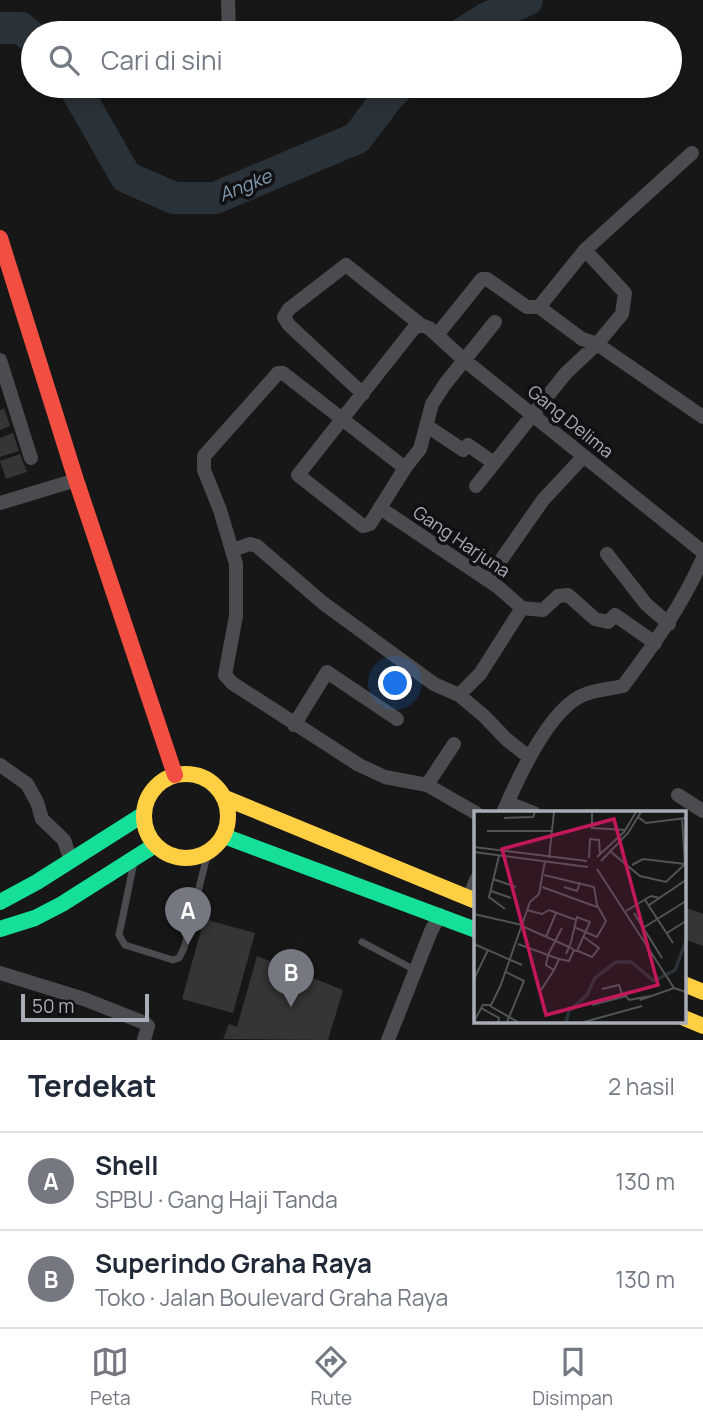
<!DOCTYPE html>
<html lang="id">
<meta charset="utf-8">
<style>
:root{--surface:#fff;--page:#f2f2f3;--text:#1f2937;--muted:#747a83;--line:#e0e1e3;--accent:#757880}
body{margin:0;font-family:Manrope,sans-serif;background:var(--page);color:var(--text)}
.scale{position:absolute;left:21px;bottom:18px;width:128px;box-sizing:border-box;padding-left:7px;border:4px solid #a8adb8;border-top:0;font-size:19px;line-height:24px;white-space:nowrap;color:#a8adb8;-webkit-text-stroke:5px #111113;paint-order:stroke}
.you{position:absolute;left:396px;top:684px;width:24px;height:24px;margin:-18px;border:5px solid #fff;border-radius:50%;background:#1a73e8;box-shadow:0 0 0 10px #1a73e833}
.badge{display:grid;place-items:center;width:46px;height:46px;border-radius:50%;background:var(--accent);color:#fff;font-size:23px;font-weight:700}
.pin{position:absolute;translate:-50% -58px;filter:drop-shadow(0 2px 4px #0008)}
.pin::after{content:'';position:absolute;top:37px;width:24px;height:21px;background:inherit;clip-path:polygon(0 0,100% 0,50% 100%)}
.list{margin:0;padding:0;list-style:none}
h2{display:flex;justify-content:space-between;align-items:center;height:91px;margin:0;padding:0 28px;font-size:30px}
h2 small{font-size:23px;font-weight:400;color:var(--muted)}
.list li{display:grid;grid-template-columns:46px 1fr auto;gap:21px;align-items:center;box-sizing:border-box;height:98px;padding:0 28px;border-top:2px solid var(--line)}
.list b{display:block;font-size:26px;white-space:nowrap}
.list p{margin:0;font-size:23px;white-space:nowrap;color:var(--muted)}
.list em{font-size:23px;font-style:normal;color:var(--muted)}
.icon{flex:none;width:38px;height:38px;fill:none;stroke:currentColor;stroke-width:2;stroke-linecap:round;stroke-linejoin:round}
.map{position:relative;flex:none;width:703px;height:1040px;overflow:hidden}
.search{position:absolute;background:var(--surface);box-shadow:0 4px 10px #0003;left:21px;right:21px;top:21px;height:77px;display:flex;align-items:center;gap:18px;box-sizing:border-box;padding:0 24px;border-radius:38px;color:var(--muted);font-size:26px}
.sheet{height:287px;background:var(--surface)}
nav{display:flex;justify-content:space-around;align-items:center;box-sizing:border-box;height:98px;border-top:2px solid var(--line);background:var(--surface);font-size:19px;color:var(--muted)}
nav a{display:grid;justify-items:center;gap:4px}
nav .on{color:var(--accent)}
.map>svg:first-child{display:block}
.lines{fill:none;stroke-linecap:round;stroke-linejoin:round}
.river{stroke:#2a3239;stroke-width:32}
.building{fill:#353536}
.lane{stroke:#4b4c50;stroke-width:7}
.street{stroke:#4b4c50;stroke-width:14}
.fast{stroke:#16e098;stroke-width:16}
.slow{stroke:#ffcf43;stroke-width:16}
.jam{stroke:#f24e42;stroke-width:16}
.labels{text-anchor:middle;dominant-baseline:central;stroke-width:7;stroke-linejoin:round;paint-order:stroke}
.street-label{font-size:18px;fill:#a8adb8;stroke:#111113}
.water-label{font-size:19px;font-style:italic;fill:#7f9bb3;stroke:#111113}
.inset-river{fill:none;stroke:#2a3239;stroke-width:3.5}
.inset-road{fill:none;stroke:#515357;stroke-width:2}
.view{fill:#c2185b;fill-opacity:0.15;stroke:#c2185b;stroke-width:3.5}
.inset-edge{fill:none;stroke:#a8adb8;stroke-width:3.5}
</style>
<div class="map">
<svg width="703" height="1040" viewBox="0 0 703 1040">
<rect width="100%" height="100%" fill="#171717"/>
<g class="lines">
<!-- river -->
<path class="river" d="M0,28H21L33,38
M463,33L487,18L527,0
M74,86L126,177L174,198H215L357,138L388,97L399,86"/>
</g>
<!-- building -->
<path class="building" d="M4,408L10,426L0,430V410Z
M13,433L19,451L0,457V438Z
M20,454L27,472L6,479L0,461Z
M684,907L703,914V946L684,939Z
M204,919L255,933L233,1013L182,999Z
M257,956L343,990L328,1040L223,1039L229,1024L237,1027Z"/>
<g class="lines">
<!-- lane -->
<path class="lane" d="M134,862L119,935L125,945L173,960L179,958L184,948L208,852
M362,942L415,970"/>
<!-- street -->
<path class="street" d="M228,0L229,33
M585,250L692,153
M495,322L445,384L432,404L420,449L405,468L370,524L363,526L298,475L414,328L421,325L429,328L463,359L703,552
M437,335L482,279H487L527,307H539L585,250L625,293L622,314L597,344L582,339L539,307
M0,360L31,458
M363,394L289,325L284,317L289,309L346,265L421,325
M427,426L463,450L468,445L494,463
M405,468L283,373H278L204,456V470L220,510L236,564V616L225,675L232,683L359,765L385,777L427,785L476,813
M476,486L566,373L597,344L703,417
M0,503L76,480
M380,508L498,587L522,608
M233,550L250,544L257,546L323,603L434,684L459,695L484,716L506,739L529,757
M607,554L646,604L669,624
M487,580L543,500L584,456
M522,608L543,610L558,596L568,595L595,619L608,622L615,615L655,643
M459,695L480,674L522,608
M294,725L327,672L397,719
M0,765L27,784L37,802L42,819L64,840L71,861
M427,785L454,744
M678,795L703,811
M508,803L534,813
M503,813C517,780 548,712 581,696C593,690 610,689 623,686C655,643 681,607 703,558
M469,898L476,880
M0,973L84,999L145,1023L148,1026L144,1040
M388,1040L431,931L440,915"/>
<!-- fast -->
<path class="fast" d="M224,836L476,930
M0,902L37,882L144,814
M0,929L35,918L62,904L155,845"/>
<!-- slow -->
<path class="slow" d="M144 816a42 42 0 1 1 84 0a42 42 0 1 1-84 0Z
M225,798L476,901
M684,984L703,992
M684,1018L703,1026"/>
<!-- jam -->
<path class="jam" d="M0,238L76,480L175,775"/>
</g>
<g class="labels">
<!-- street labels -->
<g class="street-label">
<text transform="translate(571 421) rotate(39)">Gang Delima</text>
<text transform="translate(462 541) rotate(34)">Gang Harjuna</text>
</g>
<!-- water labels -->
<g class="water-label">
<text transform="translate(245 185) rotate(-22)">Angke</text>
</g>
</g>
<!-- overview -->
<g transform="translate(474 811)">
<rect width="212" height="212" fill="#171717"/>
<path class="inset-river" d="M92,211L95,200L113,184L121,167L142,151H157L180,170L201,159L212,130"/>
<path class="inset-road" d="M118,1V17L151,19M164,6L172,12L212,7M30,7L59,6L61,1M13,20H78M0,36L113,50M0,41L114,56M137,41L166,65L192,71L211,53L208,7M25,45L15,86L31,98M123,46L150,21L162,1M75,47L80,1M115,47L116,28L125,29L126,43M127,50L154,22L167,1M158,54L169,48L211,53M123,58L200,177M70,64L120,76L123,94L132,110L123,126L100,116M19,68L42,76M68,76L123,96M90,76L103,80L106,71M17,80L37,87M171,89L199,132M175,94L212,69M53,99L68,103L75,99M75,99L102,109M152,100L177,85L186,87M160,102L188,147M0,103L48,114M48,115L95,136L102,140H103L116,111L103,106L97,131L95,136L92,143M169,117L212,90M193,122L212,110M72,126L82,102M0,133L48,154M44,133L74,144L88,117M104,140L118,146L125,137L110,126M85,148L74,144L72,154L80,159L85,148L95,150L100,139M32,161L50,170L33,211M0,168L14,139M128,178L145,174L149,186M67,179L80,159M155,189L176,185M166,189L200,177L212,181M118,194L152,185L155,189M16,195L44,211M7,197L25,207L24,211M0,210L9,194H17L26,176L56,91L65,83L71,50M110,211L168,195"/>
<path class="view" d="M140,8L184,174L72,204L28,38Z"/>
<rect width="212" height="212" class="inset-edge"/>
</g>
</svg>
<div class="scale">50 m</div>
<div class="you"></div>
<div class="pin badge" style="left:188px;top:945px">A</div>
<div class="pin badge" style="left:291px;top:1007px">B</div>
<div class="search"><svg class="icon" aria-label="search" viewBox="0 0 24 24"><circle cx="10" cy="10" r="6"/><path d="M15 15l6 6"/></svg>Cari di sini</div>
</div>
<section class="sheet">
<h2>Terdekat<small>2 hasil</small></h2>
<ul class="list">
<li><span class="badge">A</span><div><b>Shell</b><p>SPBU · Gang Haji Tanda</p></div><em>130 m</em></li>
<li><span class="badge">B</span><div><b>Superindo Graha Raya</b><p>Toko · Jalan Boulevard Graha Raya</p></div><em>130 m</em></li>
</ul>
</section>
<nav>
<a class="on"><svg class="icon" aria-label="map" viewBox="0 0 24 24"><path d="M3 6l6-2 6 2 6-2v14l-6 2-6-2-6 2zM9 4v14M15 6v14"/></svg>Peta</a>
<a><svg class="icon" aria-label="directions" viewBox="0 0 24 24"><path d="M12 3l9 9-9 9-9-9zM9 14v-3h6M13 9l2 2-2 2"/></svg>Rute</a>
<a><svg class="icon" aria-label="saved" viewBox="0 0 24 24"><path d="M7 4h10v16l-5-4-5 4z"/></svg>Disimpan</a>
</nav>
